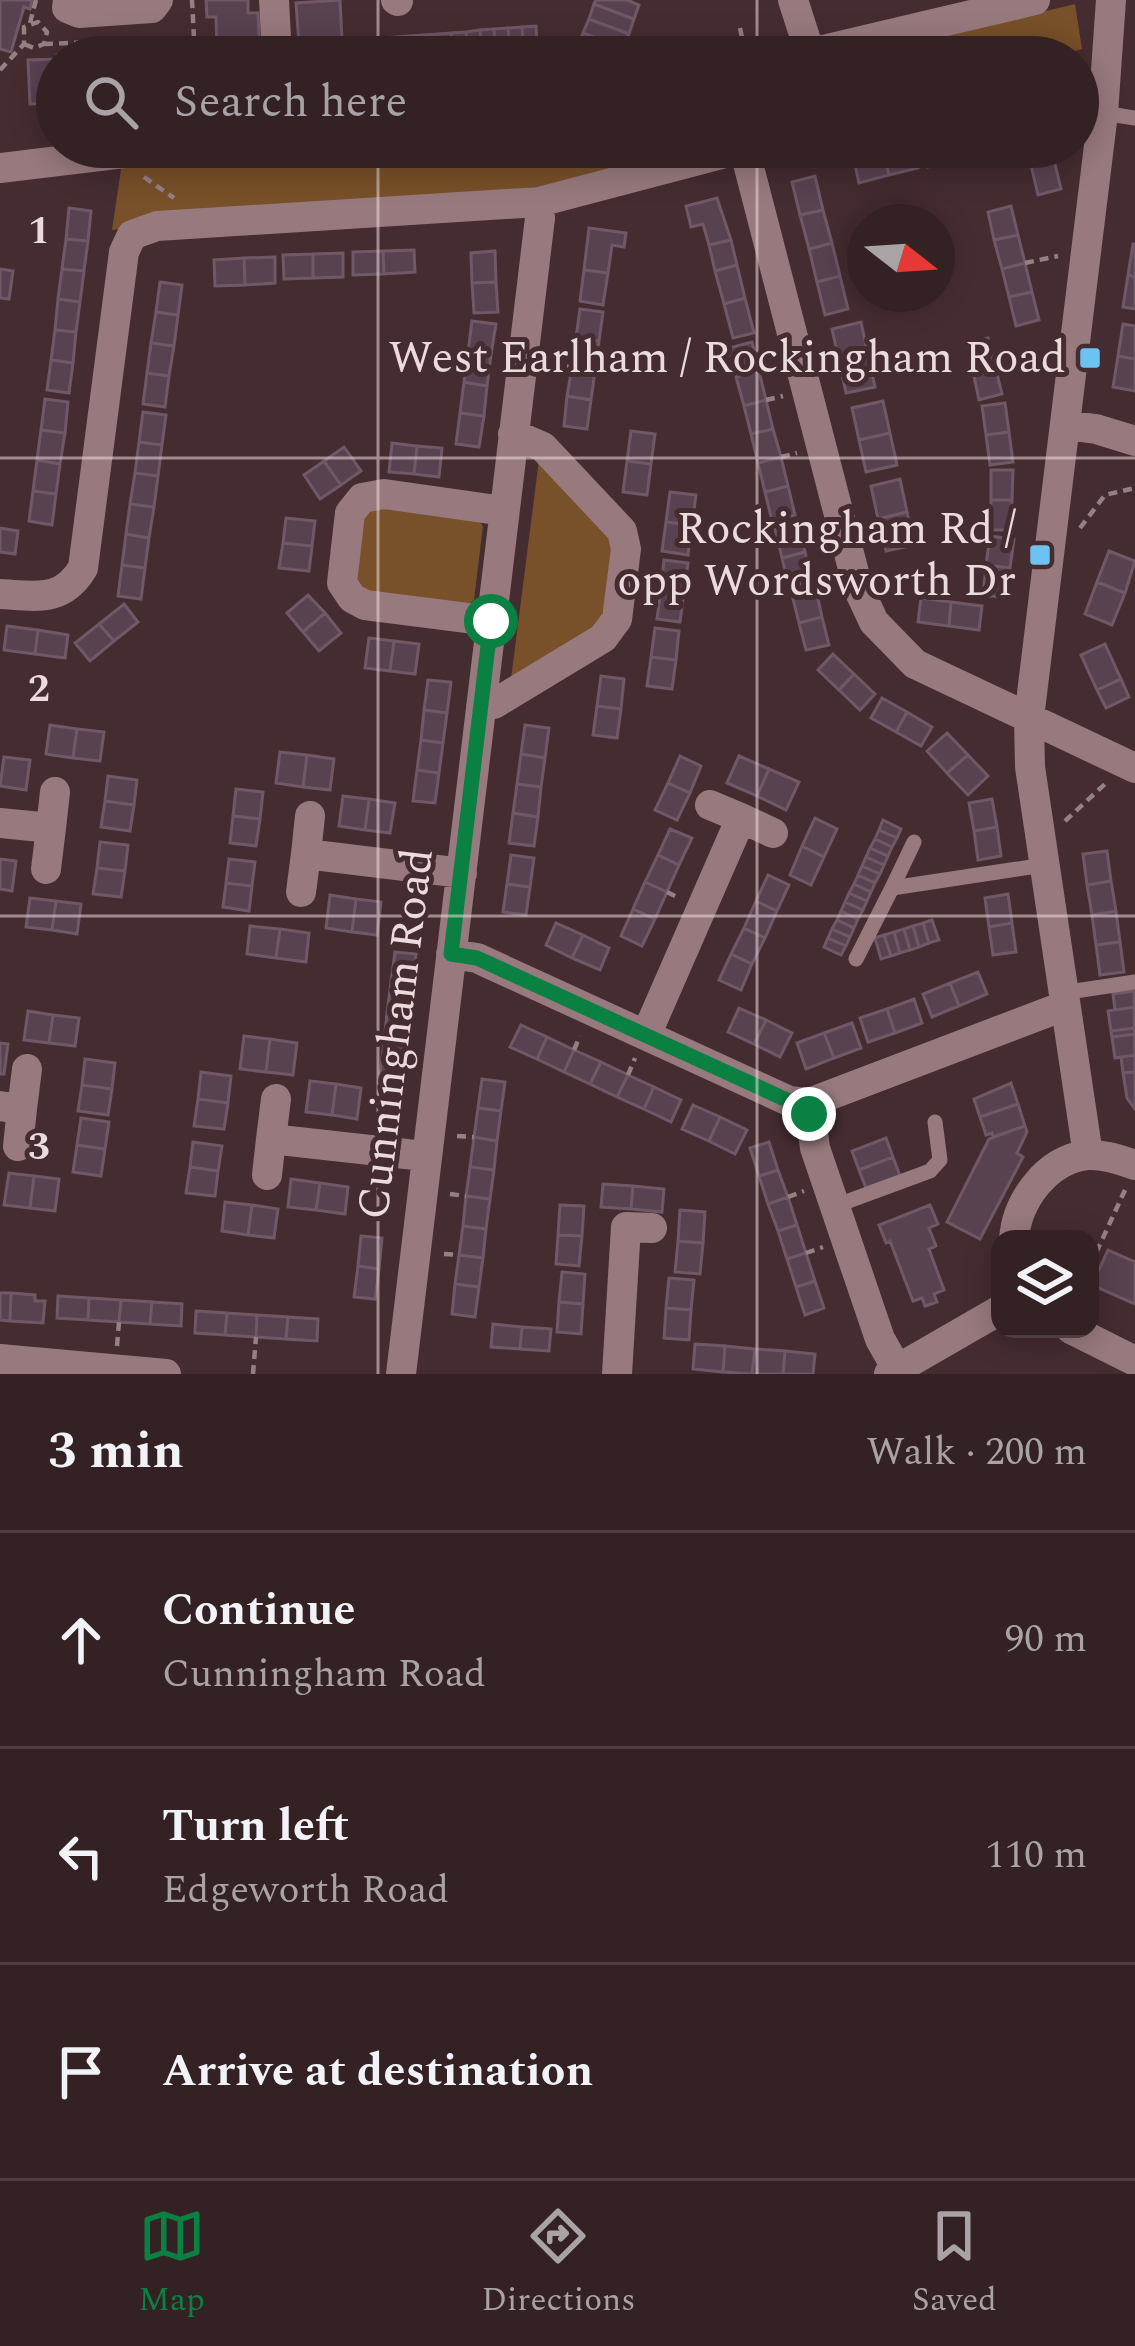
<!DOCTYPE html>
<meta charset="utf-8">
<style>
:root{--surface:#342124;--page:#3f2e31;--text:#f1f3f6;--muted:#a9a3a6;--line:#4e3e41;--accent:#0b8043}
body{margin:0;font-family:Spectral,serif;background:var(--page);color:var(--text)}
.controls{position:absolute;right:36px;bottom:36px;display:grid;overflow:hidden;border-radius:24px;box-shadow:0 6px 30px #0003}
.controls button{width:108px;height:108px;display:grid;place-items:center;padding:0;border:0;border-bottom:3px solid var(--line);background:var(--surface);color:var(--text);font:60px sans-serif}
.compass{position:absolute;left:847px;top:204px;width:108px;height:108px;border-radius:50%;background:var(--surface);box-shadow:0 6px 30px #0003;rotate:107deg}
.stop{position:absolute;width:36px;height:36px;margin:-27px;border:9px solid #0b8043;border-radius:50%;background:#fff}
.stop.end{background:#0b8043;border-color:#fff;box-shadow:0 3px 12px #0008}
.list{margin:0;padding:0;list-style:none}
h2{display:flex;justify-content:space-between;align-items:center;height:156px;margin:0;padding:0 48px;font-size:51px}
h2 small{font-size:39px;font-weight:400;color:var(--muted)}
.list li{display:grid;grid-template-columns:78px 1fr auto;gap:36px;align-items:center;box-sizing:border-box;height:216px;padding:0 48px;border-top:3px solid var(--line)}
.list b{display:block;font-size:45px;white-space:nowrap}
.list p{margin:0;font-size:39px;white-space:nowrap;color:var(--muted)}
.list em{font-size:39px;font-style:normal;color:var(--muted)}
.icon{flex:none;width:66px;height:66px;fill:none;stroke:currentColor;stroke-width:2;stroke-linecap:round;stroke-linejoin:round}
.map{position:relative;flex:none;width:1135px;height:1374px;overflow:hidden}
.search{position:absolute;background:var(--surface);box-shadow:0 6px 30px #0003;left:36px;right:36px;top:36px;height:132px;display:flex;align-items:center;gap:30px;box-sizing:border-box;padding:0 42px;border-radius:66px;color:var(--muted);font-size:45px}
.sheet{height:804px;background:var(--surface)}
nav{display:flex;justify-content:space-around;align-items:center;box-sizing:border-box;height:168px;border-top:3px solid var(--line);background:var(--surface);font-size:33px;color:var(--muted)}
nav a{display:grid;justify-items:center;gap:6px}
nav .on{color:var(--accent)}
.map>svg:first-child{display:block}
.green{fill:#785029}
.building{fill:#594250;stroke:#705866;stroke-width:3}
.lines{fill:none;stroke-linecap:round;stroke-linejoin:round}
.path{stroke:#958083;stroke-width:4.5;stroke-dasharray:9 6;stroke-linecap:butt}
.lane{stroke:#987a7e;stroke-width:15}
.street{stroke:#987a7e;stroke-width:30}
.route{stroke:#0b8043;stroke-width:15}
.grid{fill:none;stroke:#ecdbdd;stroke-width:3;stroke-opacity:0.55}
.poi-dot{fill:#6cc3f2;stroke:#452c30;stroke-width:4.5}
.labels{text-anchor:middle;dominant-baseline:central;stroke-width:10;stroke-linejoin:round;paint-order:stroke}
.poi-label{font-size:45px;fill:#ecdbdd;stroke:#452c30;text-anchor:end}
.street-label{font-size:45px;fill:#ecdbdd;stroke:#452c30}
.grid-label{font-size:39px;text-anchor:middle;font-weight:bold;fill:#ecdbdd;stroke:#452c30;stroke-width:10;stroke-linejoin:round;paint-order:stroke}
</style>
<div class="map">
<svg width="1135" height="1374" viewBox="0 0 1135 1374">
<rect width="100%" height="100%" fill="#452c30"/>
<!-- green -->
<path class="green" d="M1075,4L1082,49L1051,57H855Z
M312,147H703L545,186L112,230L122,163Z
M540,452L618,546L599,630L510,687Z
M373,506L478,520L483,526L474,600L468,605L374,597L352,579L359,519Z"/>
<!-- building -->
<path class="building" d="M0,0H32L30,9L24,7L11,52L0,49Z
M206,0H248V13H258L260,57H136L146,54V46L164,45L165,53L177,52V55L217,52L216,17H207Z
M340,0L342,40H361L362,57H300L296,3Z
M596,0H627L639,5L634,19L594,4Z
M594,4L634,19L629,34L589,19Z
M589,19L629,34L623,48L583,33Z
M536,26L538,57H524L522,27Z
M522,27L524,57H510L508,28Z
M508,28L510,57H496L494,29Z
M494,29L496,57H482L480,30Z
M480,30L482,57H468L466,32Z
M466,32L468,57H453L451,33Z
M451,33L453,57H439L438,34Z
M583,33L623,48L620,57H604L578,47Z
M438,34L439,57H425L423,35Z
M423,35L425,57H411L409,36Z
M409,36L411,57H397L395,37Z
M395,37L397,57H383L381,38Z
M381,38L383,57H369L367,39Z
M86,47L87,53L118,57L57,58V55L70,54L69,48Z
M57,59V103L30,104L28,60Z
M913,147L918,168L889,175L883,152Z
M923,147H954L957,160L928,167Z
M954,147H985L986,153L957,160Z
M1027,147H1051L1054,160L1031,165Z
M883,152L889,175L859,183L854,160Z
M1054,160L1061,189L1038,195L1031,165Z
M815,176L823,210L800,215L792,182Z
M717,198L731,240L709,245L703,224L691,227L686,206Z
M1011,206L1018,235L994,240L988,212Z
M69,208L91,211L88,241L66,239Z
M823,210L832,243L809,249L800,215Z
M589,228L626,233L624,247L612,245L608,273L584,270Z
M1018,235L1025,263L1002,269L994,240Z
M66,239L88,241L84,271L62,269Z
M731,240L737,265L715,271L709,245Z
M832,243L840,276L817,282L809,249Z
M1133,244H1135V277L1128,275Z
M414,250L415,272L384,274L383,251Z
M383,251L384,274L353,275V252Z
M495,251L496,282L472,283L471,253Z
M343,253V277L313,278V254Z
M313,254V278L284,279L283,255Z
M275,257V283L245,285L244,258Z
M244,258L245,285L215,286L214,260Z
M1025,263L1032,292L1009,297L1002,269Z
M737,265L745,298L724,304L715,271Z
M0,269L13,271L9,299L0,298Z
M62,269L84,271L80,302L58,299Z
M584,270L608,273L603,305L580,301Z
M1128,275L1135,277V309L1123,307Z
M840,276L848,309L825,315L817,282Z
M160,282L182,285L178,315L156,312Z
M496,282L498,312L474,313L472,283Z
M1032,292L1039,320L1016,326L1009,297Z
M745,298L754,333L733,338L724,304Z
M58,299L80,302L76,332L55,330Z
M580,309L603,312L599,341L576,338Z
M156,312L178,315L174,346L151,343Z
M472,321L496,324L491,355L468,352Z
M861,322L868,355L839,361L832,329Z
M1123,324L1135,326V359L1118,356Z
M55,330L76,332L73,363L51,360Z
M576,338L599,341L595,371L572,367Z
M988,338L995,366L973,372L966,343Z
M752,342L759,371L736,377L729,348Z
M151,343L174,346L169,376L147,373Z
M468,352L491,355L487,386L464,382Z
M868,355L875,387L846,393L839,361Z
M1118,356L1135,359V391L1113,387Z
M51,360L73,363L69,393L47,390Z
M995,366L1002,394L979,400L973,372Z
M572,367L595,371L591,400L567,396Z
M759,371L766,400L744,406L736,377Z
M147,373L169,376L165,407L143,404Z
M464,382L487,386L484,416L460,413Z
M567,396L591,400L587,429L564,426Z
M45,399L68,402L65,433L41,430Z
M766,400L773,429L751,434L744,406Z
M883,401L890,433L859,440L852,408Z
M1005,403L1009,432L986,435L982,406Z
M143,412L166,415L162,445L139,442Z
M460,413L484,416L479,447L456,444Z
M773,429L781,457L758,463L751,434Z
M41,430L65,433L60,464L37,460Z
M631,431L655,434L651,464L627,461Z
M1009,432L1013,462L990,465L986,435Z
M890,433L897,465L866,472L859,440Z
M139,442L162,445L158,476L135,473Z
M392,443L417,446L414,474L389,472Z
M417,446L442,448L439,477L414,474Z
M344,447L361,471L341,485L324,461Z
M781,457L788,486L765,492L758,463Z
M37,460L60,464L56,494L33,491Z
M324,461L341,485L320,499L304,475Z
M627,461L651,464L647,495L623,492Z
M991,470H1013L1012,500H991Z
M135,473L158,476L154,507L130,504Z
M900,479L907,512L878,519L871,486Z
M788,486L795,515L772,521L765,492Z
M33,491L56,494L52,525L29,521Z
M670,492L696,495L692,525L666,522Z
M991,500H1012V530H990Z
M130,504L154,507L149,538L126,534Z
M907,512L914,545L886,551L878,519Z
M286,518L315,521L312,546L283,543Z
M666,522L692,525L688,555L662,551Z
M798,523L805,552L782,558L775,529Z
M0,528L18,531L15,554L0,552Z
M126,534L149,538L145,568L122,565Z
M990,536L1014,539L1010,568L986,565Z
M283,543L312,546L309,571L279,568Z
M1109,551L1135,561L1125,593L1097,582Z
M805,552L812,581L789,587L782,558Z
M664,560L688,563L684,592L661,589Z
M122,565L145,568L141,599L118,596Z
M986,565L1010,568L1006,598L983,595Z
M1097,582L1125,593L1112,625L1085,614Z
M661,589L684,592L680,622L657,619Z
M816,590L822,617L799,623L792,595Z
M308,595L325,613L303,632L287,613Z
M921,598L951,602L949,626L918,622Z
M951,602L982,606L979,630L949,626Z
M124,604L138,622L114,641L99,624Z
M325,613L341,633L319,651L303,632Z
M822,617L829,645L806,650L799,623Z
M99,624L114,641L90,661L75,643Z
M7,626L38,630L35,654L4,650Z
M655,628L679,631L676,660L651,657Z
M38,630L68,635L65,658L35,654Z
M369,638L394,641L390,671L365,668Z
M394,641L419,644L415,674L390,671Z
M1105,644L1121,679L1097,690L1081,655Z
M833,654L854,674L839,690L818,670Z
M651,657L676,660L672,689L647,686Z
M854,674L875,694L860,710L839,690Z
M601,676L624,679L621,709L597,706Z
M1121,679L1129,697L1106,708L1097,690Z
M428,680L451,682L447,713L424,710Z
M882,698L907,712L896,732L871,718Z
M597,706L621,709L617,738L593,735Z
M424,710L447,713L443,743L421,740Z
M907,712L932,727L921,746L896,732Z
M50,725L77,729L73,758L46,754Z
M525,725L549,728L545,758L521,754Z
M77,729L104,732L100,761L73,758Z
M947,733L968,755L947,773L927,751Z
M421,740L443,743L439,773L417,770Z
M280,752L307,755L303,787L276,783Z
M521,754L545,758L541,787L517,784Z
M307,755L334,759L330,790L303,787Z
M968,755L988,776L968,795L947,773Z
M680,756L701,766L690,793L668,783Z
M739,756L769,769L757,796L727,783Z
M4,757L30,760L26,790L0,786Z
M769,769L799,782L786,810L757,796Z
M417,770L439,773L435,803L413,801Z
M108,776L137,780L134,805L105,801Z
M668,783L690,793L677,820L655,810Z
M517,784L541,787L538,817L513,813Z
M236,789L263,792L260,819L233,816Z
M343,796L369,799L365,830L339,826Z
M369,799L395,803L390,833L365,830Z
M992,799L997,827L974,831L969,803Z
M105,801L134,805L130,831L101,827Z
M513,813L538,817L534,846L509,843Z
M233,816L260,819L256,846L230,843Z
M815,818L837,829L824,857L802,846Z
M883,820L901,829L897,838L879,830Z
M997,827L1001,856L978,860L974,831Z
M670,829L692,838L679,865L658,855Z
M879,830L897,838L892,847L875,839Z
M875,839L892,847L888,856L870,848Z
M100,842L128,845L125,871L97,868Z
M802,846L824,857L811,885L790,875Z
M870,848L888,856L884,865L866,857Z
M1107,851L1111,881L1087,885L1083,854Z
M511,855L534,858L530,887L507,884Z
M658,855L679,865L667,892L645,882Z
M866,857L884,865L880,874L862,866Z
M0,859L16,861L12,891L0,889Z
M229,859L255,862L252,886L226,883Z
M862,866L880,874L875,883L858,875Z
M97,868L125,871L121,897L93,894Z
M768,875L789,885L777,911L756,901Z
M858,875L875,883L871,892L854,884Z
M1111,881L1116,911L1092,915L1087,885Z
M645,882L667,892L655,919L633,909Z
M226,883L252,886L249,911L223,907Z
M507,884L530,887L526,915L503,912Z
M854,884L871,892L867,901L849,893Z
M849,893L867,901L863,910L845,902Z
M1008,894L1012,923L989,927L985,898Z
M330,895L356,899L352,932L326,928Z
M30,898L56,901L52,930L26,927Z
M356,899L381,902L377,935L352,932Z
M56,901L81,904L77,934L52,930Z
M756,901L777,911L765,938L744,928Z
M845,902L863,910L858,919L841,911Z
M633,909L655,919L642,946L621,936Z
M841,911L858,919L854,928L837,920Z
M1116,911L1120,942L1096,945L1092,915Z
M837,920L854,928L850,937L832,929Z
M932,920L939,940L929,943L923,923Z
M556,923L583,935L572,958L546,945Z
M923,923L929,943L919,947L913,926Z
M1012,923L1016,952L993,955L989,927Z
M250,926L280,929L276,958L247,954Z
M913,926L919,947L910,950L904,929Z
M744,928L765,938L752,964L731,954Z
M280,929L309,933L306,962L276,958Z
M832,929L850,937L846,946L828,938Z
M904,929L910,950L900,953L894,932Z
M894,932L900,953L891,956L884,935Z
M583,935L609,948L600,970L572,958Z
M884,935L891,956L881,959L875,938Z
M828,938L846,946L841,955L824,947Z
M1120,942L1124,972L1100,975L1096,945Z
M395,952L416,954L412,985L391,982Z
M731,954L752,964L741,990L719,980Z
M978,972L987,994L959,1006L950,983Z
M391,982L412,985L409,1015L387,1013Z
M950,983L959,1006L932,1017L923,994Z
M1134,991L1135,1007L1115,1010L1113,994Z
M1134,991L1135,1072L1123,1073L1121,1057L1115,1058L1108,1011L1115,1010L1113,994Z
M914,999L922,1023L895,1033L887,1009Z
M1135,1007V1028L1111,1031L1108,1011Z
M739,1008L766,1020L754,1044L728,1032Z
M887,1009L895,1033L868,1042L860,1018Z
M28,1011L53,1015L49,1043L24,1040Z
M387,1013L409,1015L405,1046L384,1043Z
M53,1015L79,1018L75,1046L49,1043Z
M766,1020L792,1033L780,1057L754,1044Z
M852,1023L861,1048L834,1058L824,1033Z
M521,1025L547,1037L537,1059L510,1047Z
M824,1033L834,1058L806,1069L797,1043Z
M1135,1034V1055L1115,1058L1112,1037Z
M244,1036L270,1039L266,1072L240,1069Z
M547,1037L574,1050L564,1072L537,1059Z
M270,1039L297,1043L293,1075L266,1072Z
M0,1043L8,1044L4,1074H0Z
M384,1043L405,1046L402,1076L380,1074Z
M574,1050L601,1062L590,1084L564,1072Z
M1135,1055V1072L1123,1073L1121,1057Z
M85,1059L115,1063L112,1089L82,1085Z
M601,1062L628,1075L617,1097L590,1084Z
M201,1072L231,1076L228,1103L198,1099Z
M1135,1072V1109L1127,1098L1123,1073Z
M628,1075L654,1087L644,1109L617,1097Z
M482,1079L505,1082L501,1111L478,1108Z
M310,1081L336,1084L332,1115L306,1112Z
M1011,1083L1018,1104L980,1117L974,1099Z
M336,1084L361,1088L357,1119L332,1115Z
M82,1085L112,1089L108,1115L78,1111Z
M654,1087L681,1100L671,1122L644,1109Z
M198,1099L228,1103L224,1129L194,1126Z
M1018,1104L1025,1126L993,1137L992,1133L986,1135L980,1117Z
M693,1105L720,1117L709,1141L682,1129Z
M478,1108L501,1111L497,1141L474,1137Z
M720,1117L747,1130L735,1154L709,1141Z
M81,1118L109,1122L105,1149L77,1145Z
M1025,1126L1027,1132L1017,1153L1023,1157L980,1239L947,1222L989,1139Z
M474,1137L497,1141L494,1170L470,1167Z
M886,1138L893,1157L859,1170L852,1151Z
M193,1142L222,1146L218,1171L190,1167Z
M769,1142L778,1170L759,1176L750,1148Z
M77,1145L105,1149L101,1176L73,1172Z
M893,1157L900,1176L866,1188L859,1170Z
M190,1167L218,1171L215,1196L186,1193Z
M470,1167L494,1170L490,1199L466,1196Z
M778,1170L788,1197L768,1204L759,1176Z
M9,1173L34,1176L30,1208L4,1205Z
M34,1176L59,1179L55,1211L30,1208Z
M291,1179L320,1183L316,1210L288,1207Z
M320,1183L348,1187L345,1214L316,1210Z
M603,1184L633,1186L631,1209L601,1207Z
M633,1186L664,1189L662,1212L631,1209Z
M466,1196L490,1199L486,1229L463,1226Z
M788,1197L797,1225L778,1231L768,1204Z
M225,1202L252,1205L248,1235L222,1231Z
M252,1205L278,1209L274,1238L248,1235Z
M560,1205L584,1206L582,1236L558,1235Z
M930,1205L938,1224L929,1228L936,1246L929,1249L944,1290L934,1294L937,1302L925,1306L922,1298L913,1301L890,1241L886,1243L879,1225Z
M680,1210L705,1212L703,1243L678,1241Z
M797,1225L806,1253L787,1259L778,1231Z
M463,1226L486,1229L483,1258L459,1255Z
M558,1235L582,1236L579,1266L556,1264Z
M361,1236L382,1238L379,1269L358,1266Z
M678,1241L703,1243L700,1274L675,1272Z
M1108,1250L1135,1262V1304L1092,1285Z
M806,1253L815,1281L796,1287L787,1259Z
M459,1255L483,1258L479,1287L455,1284Z
M358,1266L379,1269L375,1299L354,1297Z
M562,1272L585,1274L583,1304L559,1302Z
M669,1278L694,1280L691,1310L666,1308Z
M815,1281L824,1308L805,1315L796,1287Z
M455,1284L479,1287L475,1317L452,1314Z
M0,1293H11L10,1321L0,1320Z
M11,1293L35,1295V1301H45L43,1323L10,1321Z
M58,1296L89,1298L88,1320L57,1318Z
M89,1298L121,1300L119,1322L88,1320Z
M121,1300L152,1302L150,1324L119,1322Z
M152,1302L182,1304L181,1326L150,1324Z
M559,1302L583,1304L581,1334L557,1332Z
M666,1308L691,1310L689,1340L664,1338Z
M196,1311L227,1313L225,1335L195,1333Z
M227,1313L257,1315L256,1337L225,1335Z
M257,1315L288,1317L286,1339L256,1337Z
M288,1317L318,1319L317,1341L286,1339Z
M493,1324L522,1327L520,1349L491,1347Z
M522,1327L551,1329L549,1351L520,1349Z
M695,1344L725,1346L723,1372L693,1369Z
M725,1346L755,1349L752,1374L723,1372Z
M755,1349L785,1351L783,1374H752Z
M785,1351L815,1354L813,1374H783Z"/>
<g class="lines">
<!-- path -->
<path class="path" d="M30,23L36,0
M740,28L746,57
M44,44L194,38L192,0
M0,70L24,44V27L38,22L47,32L44,44L34,48L24,44
M144,177L174,198
M1025,263L1058,256
M552,365L572,367
M766,400L783,396
M781,457L797,453
M1080,528L1105,495L1135,488
M1065,821L1105,784
M667,892L679,898
M574,1050L580,1036
M628,1075L635,1058
M457,1136L474,1137
M450,1194L466,1196
M788,1197L804,1191
M806,1253L823,1247
M444,1254L459,1255
M1090,1266L1125,1190
M117,1346L119,1322
M253,1374L256,1337"/>
<!-- lane -->
<path class="lane" d="M1103,113L1135,118
M892,888L914,842
M856,959L892,888L1044,865
M1062,993L1135,982
M835,1206L930,1171L940,1160L935,1122"/>
<!-- street -->
<path class="street" d="M68,0L67,8L79,13L152,8L158,0
M274,0L277,57
M396,0L398,1
M793,0L810,53
M793,57L1035,0
M744,148L858,588L874,622L915,664L1135,768
M0,168L174,147
M1066,425L1096,429L1135,441
M0,594C36,596 62,603 83,568L124,252L132,235L157,226L539,202L748,147
M491,621L365,605L352,598L342,583L350,513L362,498L384,494L504,511
M481,706L494,704L603,638L617,619L626,549L622,531L543,447L513,434
M710,805L741,818
M0,823L51,828L46,869
M51,828L55,792
M306,854L310,816
M301,892L306,854L462,873
M451,954L477,958L789,1101L809,1103L1064,1006
M647,1033L741,818L773,833
M809,1103L815,1148L880,1339L897,1369
M0,1106L22,1109L18,1146
M22,1109L27,1069
M271,1139L276,1099
M1088,1155L1030,767L1029,718L1103,113L1111,0
M267,1175L271,1139L424,1156
M1014,1239C1017,1201 1046,1160 1087,1155C1103,1154 1120,1160 1135,1165
M1071,1329L1135,1361
M0,1359L166,1374
M401,1374L540,218L539,202
M617,1374L626,1227L652,1228
M889,1374L1000,1310"/>
</g>
<g class="lines">
<!-- route -->
<path class="route" d="M491,621L451,954L477,958L789,1101L808,1103L809,1114"/>
</g>
<!-- grid -->
<path class="grid" d="M378,0V57M757,0V57M378,147V1374M757,147V1374M0,458H1135M0,916H1135"/>
<!-- markers -->
<g class="poi-dot">
<rect x="1078" y="346" width="24" height="24" rx="6"/>
<rect x="1028" y="543" width="24" height="24" rx="6"/>
</g>
<g class="labels">
<!-- poi labels -->
<g class="poi-label">
<text x="1066" y="358">West Earlham / Rockingham Road</text>
<text x="1016" y="529">Rockingham Rd /<tspan x="1016" dy="52">opp Wordsworth Dr</tspan></text>
</g>
<!-- street labels -->
<g class="street-label">
<text transform="translate(396 1034) rotate(-83)">Cunningham Road</text>
</g>
</g>
<g class="grid-label">
<text x="39" y="243">1</text>
<text x="39" y="701">2</text>
<text x="39" y="1159">3</text>
</g>
</svg>
<div class="controls">
<button><svg class="icon" aria-label="layers" viewBox="0 0 24 24"><path d="M12 4l9 5-9 5-9-5zM3 14l9 5 9-5"/></svg></button>
</div>
<svg class="compass" viewBox="-18 -18 36 36"><path d="M0-13l5 13h-10z" fill="#e53935"/><path d="M0 13l5-13h-10z" fill="#a9a3a6"/></svg>
<div class="stop" style="left:491px;top:621px"></div>
<div class="stop end" style="left:809px;top:1114px"></div>
<div class="search"><svg class="icon" aria-label="search" viewBox="0 0 24 24"><circle cx="10" cy="10" r="6"/><path d="M15 15l6 6"/></svg>Search here</div>
</div>
<section class="sheet">
<h2>3 min<small>Walk · 200 m</small></h2>
<ul class="list">
<li><svg class="icon" aria-label="ahead" viewBox="0 0 24 24"><path d="M12 20V5M6 11l6-6 6 6"/></svg><div><b>Continue</b><p>Cunningham Road</p></div><em>90 m</em></li>
<li><svg class="icon" aria-label="left" viewBox="0 0 24 24"><path d="M17 20v-9H6M10 6l-5 5 5 5"/></svg><div><b>Turn left</b><p>Edgeworth Road</p></div><em>110 m</em></li>
<li><svg class="icon" aria-label="arrive" viewBox="0 0 24 24"><path d="M6 21V4h12l-3 4 3 4H6"/></svg><div><b>Arrive at destination</b></div></li>
</ul>
</section>
<nav>
<a class="on"><svg class="icon" aria-label="map" viewBox="0 0 24 24"><path d="M3 6l6-2 6 2 6-2v14l-6 2-6-2-6 2zM9 4v14M15 6v14"/></svg>Map</a>
<a><svg class="icon" aria-label="directions" viewBox="0 0 24 24"><path d="M12 3l9 9-9 9-9-9zM9 14v-3h6M13 9l2 2-2 2"/></svg>Directions</a>
<a><svg class="icon" aria-label="saved" viewBox="0 0 24 24"><path d="M7 4h10v16l-5-4-5 4z"/></svg>Saved</a>
</nav>
